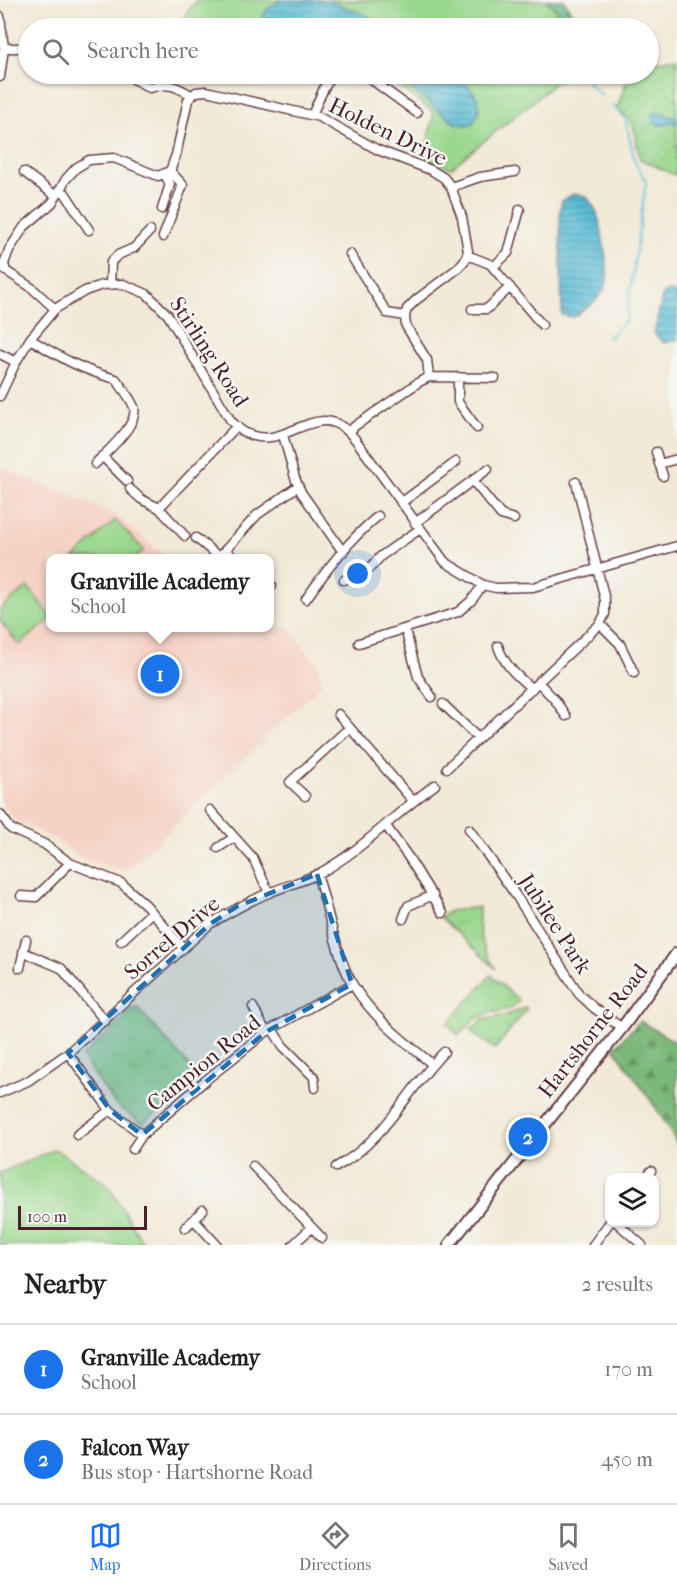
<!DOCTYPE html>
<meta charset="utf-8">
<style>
:root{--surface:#fff;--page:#f2f2f2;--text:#202124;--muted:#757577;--line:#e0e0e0;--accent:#1a73e8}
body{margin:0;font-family:"IM FELL French Canon",serif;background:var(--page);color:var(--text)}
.controls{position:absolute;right:18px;bottom:18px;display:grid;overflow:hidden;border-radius:12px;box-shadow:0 2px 4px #0004}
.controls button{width:54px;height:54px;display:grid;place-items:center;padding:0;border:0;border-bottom:2px solid var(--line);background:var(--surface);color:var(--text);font:30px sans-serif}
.scale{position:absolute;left:18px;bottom:15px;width:129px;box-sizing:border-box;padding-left:6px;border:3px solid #4a1f2b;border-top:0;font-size:16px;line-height:21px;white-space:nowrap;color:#4a1f2b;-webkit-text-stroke:4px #f6f6f2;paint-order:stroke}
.you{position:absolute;left:358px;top:574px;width:21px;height:21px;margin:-15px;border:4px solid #fff;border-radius:50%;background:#1a73e8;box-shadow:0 0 0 9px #1a73e833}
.badge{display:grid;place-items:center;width:39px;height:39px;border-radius:50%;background:var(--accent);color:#fff;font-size:20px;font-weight:700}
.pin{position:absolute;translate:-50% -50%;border:3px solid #fff;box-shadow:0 2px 6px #0006}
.popup{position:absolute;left:46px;top:554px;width:228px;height:78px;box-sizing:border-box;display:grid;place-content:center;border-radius:12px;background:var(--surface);filter:drop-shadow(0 2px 4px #0005);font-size:20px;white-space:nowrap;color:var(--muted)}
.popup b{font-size:22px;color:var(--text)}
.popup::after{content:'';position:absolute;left:50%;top:100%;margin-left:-12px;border:12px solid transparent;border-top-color:var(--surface)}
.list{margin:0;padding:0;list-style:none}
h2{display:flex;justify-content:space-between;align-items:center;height:78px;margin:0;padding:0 24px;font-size:26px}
h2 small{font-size:20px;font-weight:400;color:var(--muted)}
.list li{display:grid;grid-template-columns:39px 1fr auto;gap:18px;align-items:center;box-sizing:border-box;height:90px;padding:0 24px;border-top:2px solid var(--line)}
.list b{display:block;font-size:22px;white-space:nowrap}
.list p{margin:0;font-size:20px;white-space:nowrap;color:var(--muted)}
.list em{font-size:20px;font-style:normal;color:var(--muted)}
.icon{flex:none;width:33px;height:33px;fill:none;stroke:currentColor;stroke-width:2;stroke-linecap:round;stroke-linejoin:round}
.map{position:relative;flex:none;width:677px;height:1245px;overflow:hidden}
.search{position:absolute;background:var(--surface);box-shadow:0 2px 4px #0004;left:18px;right:18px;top:18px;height:66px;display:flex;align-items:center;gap:15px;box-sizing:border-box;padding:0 21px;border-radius:33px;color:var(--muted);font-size:22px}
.sheet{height:258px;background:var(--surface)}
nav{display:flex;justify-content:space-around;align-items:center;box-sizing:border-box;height:84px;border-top:2px solid var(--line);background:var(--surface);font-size:16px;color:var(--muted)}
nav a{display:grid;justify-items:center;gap:3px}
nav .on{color:var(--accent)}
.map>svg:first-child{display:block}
.built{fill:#f6d2c4}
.grass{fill:url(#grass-tufts);stroke:#727b5c;stroke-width:1.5}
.forest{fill:url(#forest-firs);stroke:#626c52;stroke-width:1.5}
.park{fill:#99d78c;stroke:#727b5c;stroke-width:1.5}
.garden{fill:url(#garden-dots);stroke:#727b5c;stroke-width:1.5}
.water{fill:url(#water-rules);stroke:#506d80;stroke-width:1.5}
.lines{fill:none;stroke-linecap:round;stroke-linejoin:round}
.stream{stroke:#57bbd5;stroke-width:2}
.minor-casing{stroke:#633d45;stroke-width:11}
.major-casing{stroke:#633d45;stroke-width:14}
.minor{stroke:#fff;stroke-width:8}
.major{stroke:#fff;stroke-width:10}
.marked{fill:#1f6fb2;fill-opacity:0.2;stroke:#1f6fb2;stroke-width:4.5;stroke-dasharray:12 8;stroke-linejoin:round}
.labels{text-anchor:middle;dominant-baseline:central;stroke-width:5;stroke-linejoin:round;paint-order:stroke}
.street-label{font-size:22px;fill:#4a1f2b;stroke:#f6f6f2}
</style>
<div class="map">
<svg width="677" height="1245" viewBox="0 0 677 1245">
<defs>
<pattern id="grass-tufts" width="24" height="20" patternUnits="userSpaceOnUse" patternTransform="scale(1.5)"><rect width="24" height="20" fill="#99d78c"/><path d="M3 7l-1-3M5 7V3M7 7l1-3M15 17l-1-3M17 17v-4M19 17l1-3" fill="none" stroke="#85b879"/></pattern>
<pattern id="forest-firs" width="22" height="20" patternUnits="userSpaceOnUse" patternTransform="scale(1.5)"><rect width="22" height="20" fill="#7ab878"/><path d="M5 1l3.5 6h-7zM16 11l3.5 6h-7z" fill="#669563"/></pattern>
<pattern id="garden-dots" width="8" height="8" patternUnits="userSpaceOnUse" patternTransform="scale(1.5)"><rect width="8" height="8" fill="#99d78c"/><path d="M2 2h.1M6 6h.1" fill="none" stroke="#85b879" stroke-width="1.8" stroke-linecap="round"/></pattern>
<pattern id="water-rules" width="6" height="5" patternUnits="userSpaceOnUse" patternTransform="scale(1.5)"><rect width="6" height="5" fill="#57bbd5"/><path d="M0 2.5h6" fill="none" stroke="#4a97ad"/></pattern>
</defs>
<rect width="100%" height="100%" fill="#f6f6f2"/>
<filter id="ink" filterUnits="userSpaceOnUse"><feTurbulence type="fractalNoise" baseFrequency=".0167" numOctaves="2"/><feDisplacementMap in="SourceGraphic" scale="12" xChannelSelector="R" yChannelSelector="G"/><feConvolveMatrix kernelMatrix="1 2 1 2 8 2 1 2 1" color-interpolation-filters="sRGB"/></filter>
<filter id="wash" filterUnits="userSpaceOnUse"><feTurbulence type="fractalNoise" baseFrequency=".008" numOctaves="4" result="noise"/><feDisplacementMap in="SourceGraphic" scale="24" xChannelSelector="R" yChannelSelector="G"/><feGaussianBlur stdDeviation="1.35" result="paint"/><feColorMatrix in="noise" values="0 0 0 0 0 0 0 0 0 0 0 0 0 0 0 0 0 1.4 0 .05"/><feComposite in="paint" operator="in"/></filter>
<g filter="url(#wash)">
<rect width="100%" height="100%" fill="#f2e9d6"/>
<!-- built -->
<path class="built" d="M1,467L113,513L167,558H51V628L288,627L317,664L323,683L127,871L81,859L56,840L15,820L0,800Z"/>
<!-- grass -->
<path class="grass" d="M479,907C478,934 481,947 496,969L440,917L450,911Z
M491,975L520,1001L509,1009L486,1014L475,1019L459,1035L447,1024Z
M136,1006L199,1077L143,1124L115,1104L82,1057Z
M526,1007L527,1009L495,1049L474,1034L471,1029L482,1020L507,1015Z"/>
<!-- forest -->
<path class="forest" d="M546,0H564L581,28H567L554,8Z
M640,1021L677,1043V1144L658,1111L614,1048Z"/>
<!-- park -->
<path class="park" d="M197,0H546L554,8L567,28H267L229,24L225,28H175Z
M383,74H565L563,77L451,168L423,159L434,113Z
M115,520L144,550L135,558H74Z
M28,587L50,615V620L19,645L0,621V609Z
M55,1149L108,1185L144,1245H0V1173Z"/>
<!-- garden -->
<path class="garden" d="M677,58V176L640,159L633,124L617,108L629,74H648L649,62Z"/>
<!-- water -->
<path class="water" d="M280,0H328L397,28H311C296,25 279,28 265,22L263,16L266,10Z
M392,74H456C472,89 490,104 471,125L456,124Z
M657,111L677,119V124L671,122C664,126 660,127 653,122L652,115Z
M573,194L586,196C589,200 592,204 594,207C601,220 610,272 606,285C600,300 585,310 573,317L562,315L560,211L562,201Z
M668,291L677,294V340L663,343L654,333L663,294Z"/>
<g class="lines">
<!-- stream -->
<path class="stream" d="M556,0L561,5L572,28
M588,74L587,82L602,96
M608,338L626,321L646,182L635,162L625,118L612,105"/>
</g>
</g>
<g filter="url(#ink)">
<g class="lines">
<!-- minor casing -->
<g class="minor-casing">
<path id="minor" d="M0,16L4,48L0,77
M4,48H28
M364,74L417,113
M130,77L150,88C167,82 176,86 191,95
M312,115L324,88L333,74
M24,172L56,196
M451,187L480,177L515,172
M59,190L65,193L89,230
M162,209L170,184L165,175
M163,237L183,185L170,171
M350,254L387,313L405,316
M467,255L490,264L542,325
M493,267L508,253L520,209
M110,285L111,262L118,255L134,248L150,231
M55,309L32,288L6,271L4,264L9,250L24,227L52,203L66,179L76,168L89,160L114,158L158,176L170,171L176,155L188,100L196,92L206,91L319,117L378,150L431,170L444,178L451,187L462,217L468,251L465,260L457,269L416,300L407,309L405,316L406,326L427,360L429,377
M472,309H487L510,287
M30,339C60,357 81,370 116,379C122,388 130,397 134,407C139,425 106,452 95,464
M0,354L16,362
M458,377V402L477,428
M0,396L16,362L30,339L55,309L85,291L102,285L123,284L147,294L168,315L231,421C236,425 240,431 246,433C288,454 318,392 355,439L445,562L483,585L496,588L533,587L677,546
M349,432L355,426L419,382L429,377L495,378
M283,435L295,478L301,492L343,552
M656,452L663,476
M102,456L127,481
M659,464L677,459
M473,481L501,515L514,519
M130,489L141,499L159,508L185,536
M401,503L456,462
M159,508L237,426
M415,523L488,469
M196,538L219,557L257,515L298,486
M225,550L234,558
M344,580L369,569L381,556L420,529
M270,584L272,586
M306,599C327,569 349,540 378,516
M600,624L620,644L634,673
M405,629L418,677L432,697
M359,643L458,612L471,601L483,585
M498,646C504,665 517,676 532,689
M538,682L555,700L566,716
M443,704L478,738
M338,714L413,801
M447,768L600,624L605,614V600L576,482
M305,796L290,782L349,728
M210,810L253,858L269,893
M0,814L11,829L44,844L70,863L121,883L146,905L182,947
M386,826L409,858L443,913
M469,829L517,897L579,994L594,1008L622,1028
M218,848L233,838
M317,874C328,908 336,956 353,985C373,1018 404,1041 432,1064
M21,896L36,897L70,863
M403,919L408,906L433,895
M121,941L152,912
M23,952L61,968L105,1021
M20,968L26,940
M253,1007L266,1032
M272,1029L283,1046L314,1077L315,1088
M68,1053L110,1110L142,1135
M0,1093L28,1081L68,1053L210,924C230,912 249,901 271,892C286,886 303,881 318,874C362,851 395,813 435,785
M77,1135L110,1110
M133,1149L142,1135L207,1079L266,1032L352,984
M253,1166L322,1238
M336,1167C384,1142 407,1090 444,1052
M646,1178L651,1171
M194,1220L217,1245
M616,1222L642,1245
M185,1228L203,1210
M293,1245L311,1228
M593,1245L610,1222"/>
</g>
<!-- major casing -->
<g class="major-casing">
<path id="major" d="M449,1245L622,1028L677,953"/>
</g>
<!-- minor -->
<use href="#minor" class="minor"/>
<!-- major -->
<use href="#major" class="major"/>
</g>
</g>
<!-- marked area -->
<path class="marked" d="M317,874L352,984L266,1032L142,1135L110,1110L68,1053L210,924L236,907Z"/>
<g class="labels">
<!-- street labels -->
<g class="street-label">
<text transform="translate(388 132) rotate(26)">Holden Drive</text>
<text transform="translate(209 352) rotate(57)">Stirling Road</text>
<text transform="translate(555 924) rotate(57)">Jubilee Park</text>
<text transform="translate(172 938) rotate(-40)">Sorrel Drive</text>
<text transform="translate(593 1031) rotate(-52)">Hartshorne Road</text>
<text transform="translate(204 1063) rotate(-39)">Campion Road</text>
</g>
</g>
</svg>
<div class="controls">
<button><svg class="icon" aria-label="layers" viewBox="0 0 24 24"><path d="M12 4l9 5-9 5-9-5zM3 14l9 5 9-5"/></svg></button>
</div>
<div class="scale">100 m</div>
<div class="you"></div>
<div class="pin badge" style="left:160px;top:674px">1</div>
<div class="popup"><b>Granville Academy</b>School</div>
<div class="pin badge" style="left:528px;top:1137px">2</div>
<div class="search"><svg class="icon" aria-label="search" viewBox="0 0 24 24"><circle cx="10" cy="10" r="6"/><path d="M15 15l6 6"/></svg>Search here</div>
</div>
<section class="sheet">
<h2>Nearby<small>2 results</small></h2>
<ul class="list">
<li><span class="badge">1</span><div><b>Granville Academy</b><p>School</p></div><em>170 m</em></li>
<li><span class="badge">2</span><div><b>Falcon Way</b><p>Bus stop · Hartshorne Road</p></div><em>450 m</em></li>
</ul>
</section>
<nav>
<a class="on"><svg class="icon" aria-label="map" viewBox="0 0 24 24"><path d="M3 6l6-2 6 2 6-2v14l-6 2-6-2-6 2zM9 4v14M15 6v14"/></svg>Map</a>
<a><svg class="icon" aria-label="directions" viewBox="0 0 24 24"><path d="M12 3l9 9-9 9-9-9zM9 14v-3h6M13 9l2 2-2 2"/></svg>Directions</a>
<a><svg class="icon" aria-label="saved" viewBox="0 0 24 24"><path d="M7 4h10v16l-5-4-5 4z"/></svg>Saved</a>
</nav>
